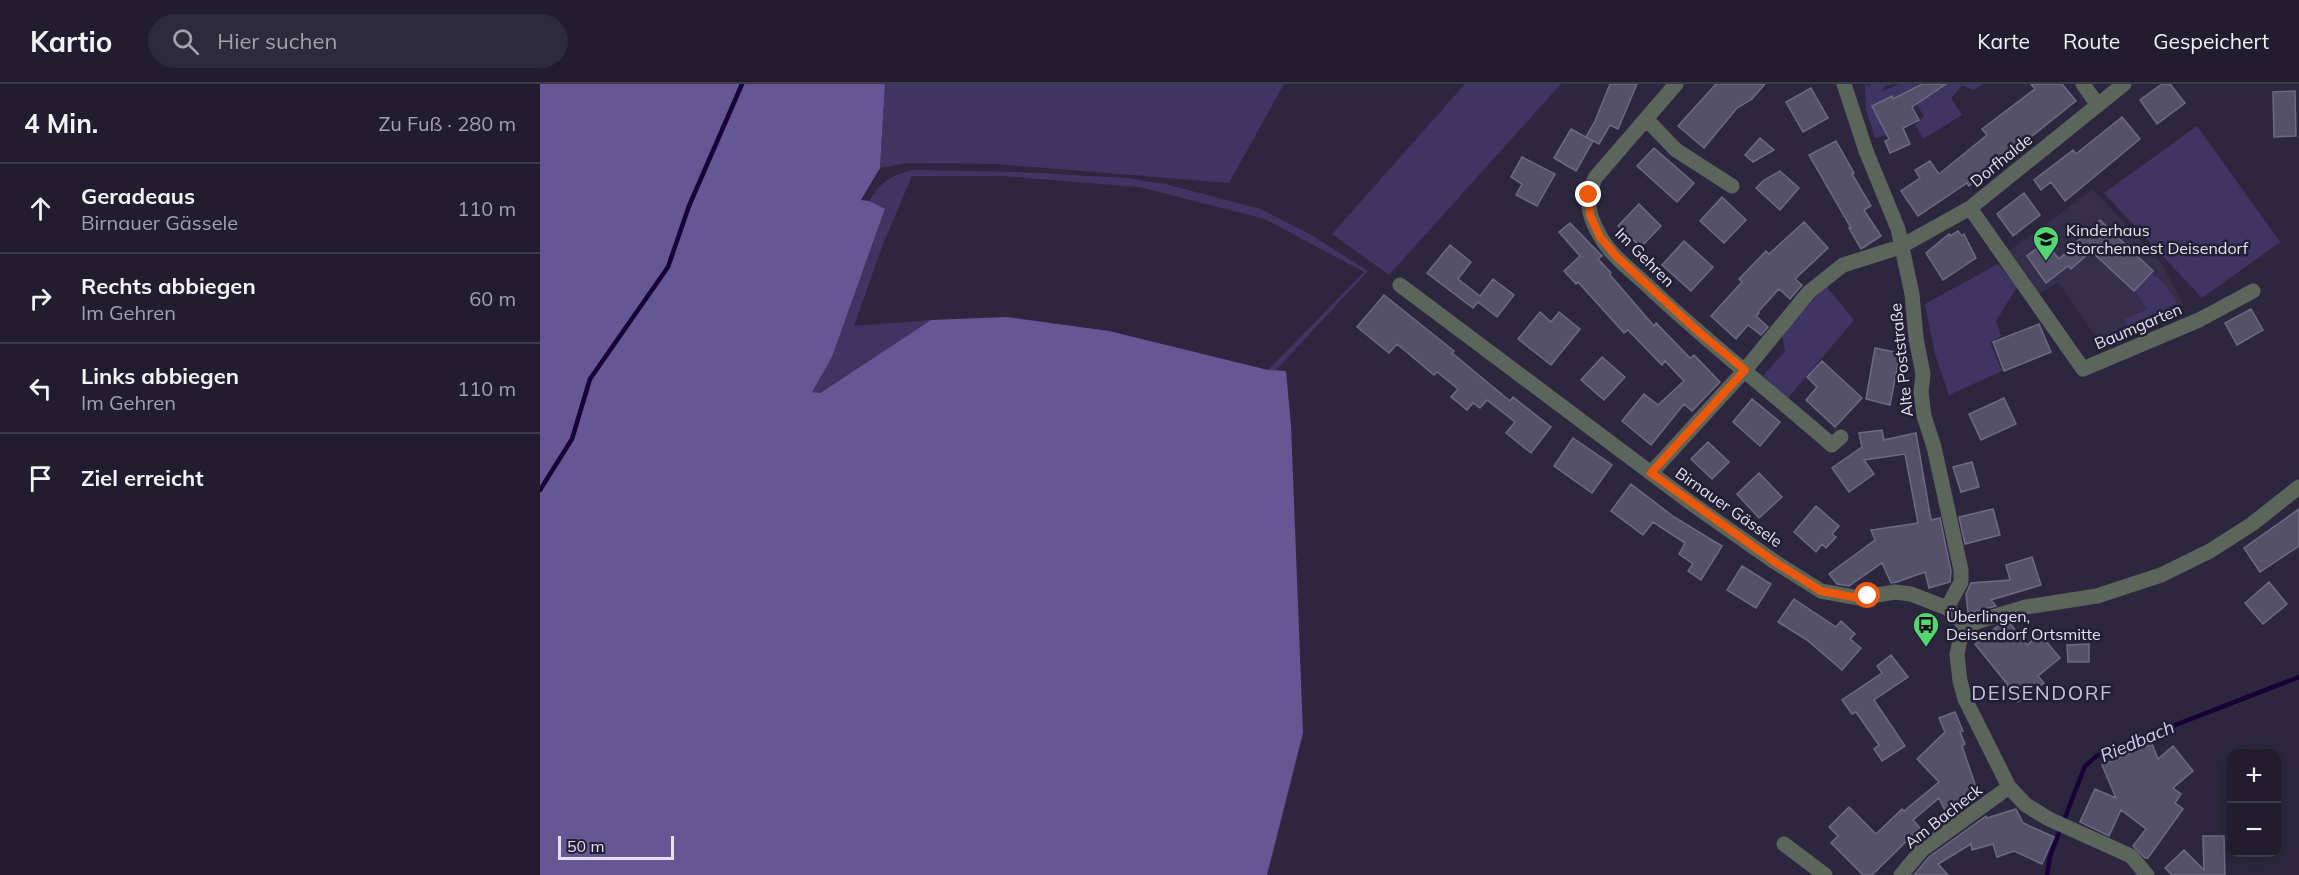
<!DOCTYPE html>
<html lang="de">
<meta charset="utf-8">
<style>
:root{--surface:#211d2e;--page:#2d2a3a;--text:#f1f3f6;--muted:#a2a2aa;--line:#3e3b4a}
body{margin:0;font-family:Mulish,sans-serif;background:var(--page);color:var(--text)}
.controls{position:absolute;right:18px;bottom:18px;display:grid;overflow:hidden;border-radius:12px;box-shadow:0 3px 15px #0003}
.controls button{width:54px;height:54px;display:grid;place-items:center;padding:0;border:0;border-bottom:2px solid var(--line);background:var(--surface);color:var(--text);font:30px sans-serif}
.scale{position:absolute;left:18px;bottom:15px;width:116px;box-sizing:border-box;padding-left:6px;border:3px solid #e4e2f1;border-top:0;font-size:16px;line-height:21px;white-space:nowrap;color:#e4e2f1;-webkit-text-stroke:4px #221e33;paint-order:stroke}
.stop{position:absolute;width:18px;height:18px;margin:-14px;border:4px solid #ea580c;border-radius:50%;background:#fff}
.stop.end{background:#ea580c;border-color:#fff;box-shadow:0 2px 6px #0008}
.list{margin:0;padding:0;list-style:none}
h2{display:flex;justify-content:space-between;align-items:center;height:78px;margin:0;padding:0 24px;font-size:26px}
h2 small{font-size:20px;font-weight:400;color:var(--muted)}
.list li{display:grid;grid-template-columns:39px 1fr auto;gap:18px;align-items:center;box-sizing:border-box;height:90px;padding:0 24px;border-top:2px solid var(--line)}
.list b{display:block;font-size:22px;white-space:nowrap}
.list p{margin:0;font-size:20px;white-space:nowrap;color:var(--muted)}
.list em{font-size:20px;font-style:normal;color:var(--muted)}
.icon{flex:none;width:33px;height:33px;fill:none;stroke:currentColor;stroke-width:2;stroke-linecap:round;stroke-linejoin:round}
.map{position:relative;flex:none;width:1759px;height:791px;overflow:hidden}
header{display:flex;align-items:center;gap:36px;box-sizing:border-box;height:84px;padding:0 30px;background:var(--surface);border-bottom:2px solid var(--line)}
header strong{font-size:28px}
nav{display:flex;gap:33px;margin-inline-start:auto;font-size:21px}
.search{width:420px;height:54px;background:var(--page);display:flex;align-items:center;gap:15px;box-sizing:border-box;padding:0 21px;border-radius:33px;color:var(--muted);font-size:22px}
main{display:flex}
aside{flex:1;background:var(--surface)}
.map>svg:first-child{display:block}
.built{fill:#352f4c}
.green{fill:#3f3563}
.forest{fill:#645794}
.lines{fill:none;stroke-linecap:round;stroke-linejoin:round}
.stream{stroke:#160237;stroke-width:4.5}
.building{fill:#55516a;stroke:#6e6a84;stroke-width:1.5}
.street{stroke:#5b655c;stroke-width:15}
.route{stroke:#ea580c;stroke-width:8}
.labels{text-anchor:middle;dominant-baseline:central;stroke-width:5;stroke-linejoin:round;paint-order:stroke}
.street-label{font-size:16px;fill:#e4e2f1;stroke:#221e33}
.poi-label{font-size:16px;fill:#e4e2f1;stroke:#221e33;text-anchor:start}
.water-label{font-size:18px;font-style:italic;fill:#d3cef2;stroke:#221e33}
.quarter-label{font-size:20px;letter-spacing:1.5px;fill:#c4c0dd;stroke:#221e33}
</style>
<header>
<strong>Kartio</strong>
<div class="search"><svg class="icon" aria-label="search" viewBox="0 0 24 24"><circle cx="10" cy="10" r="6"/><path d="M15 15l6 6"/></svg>Hier suchen</div>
<nav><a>Karte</a><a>Route</a><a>Gespeichert</a></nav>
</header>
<main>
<aside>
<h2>4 Min.<small>Zu Fuß · 280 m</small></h2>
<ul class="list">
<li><svg class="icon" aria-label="ahead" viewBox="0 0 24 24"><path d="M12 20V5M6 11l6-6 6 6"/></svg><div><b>Geradeaus</b><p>Birnauer Gässele</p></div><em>110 m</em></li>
<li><svg class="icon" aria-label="right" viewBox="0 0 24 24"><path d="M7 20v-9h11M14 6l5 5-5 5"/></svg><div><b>Rechts abbiegen</b><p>Im Gehren</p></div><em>60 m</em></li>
<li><svg class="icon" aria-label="left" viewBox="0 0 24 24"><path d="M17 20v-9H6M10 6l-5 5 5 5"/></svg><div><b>Links abbiegen</b><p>Im Gehren</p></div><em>110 m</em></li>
<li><svg class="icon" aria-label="arrive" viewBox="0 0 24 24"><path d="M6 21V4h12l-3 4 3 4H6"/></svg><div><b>Ziel erreicht</b></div></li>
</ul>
</aside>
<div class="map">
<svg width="1759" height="791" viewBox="0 0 1759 791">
<rect width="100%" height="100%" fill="#2c273e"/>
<!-- built -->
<path class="built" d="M1553,105L1622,180L1643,220L1563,263L1518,198L1499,210L1469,167Z"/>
<!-- green -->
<path class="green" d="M345,0H744L689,99L458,80L368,79L340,84Z
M925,0H1021L849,191L792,150Z
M1325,0L1329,2L1331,0H1352L1345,2L1342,7L1360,0H1376L1386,13L1401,3L1399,0H1443L1434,6L1422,2L1411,14L1422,31L1383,55L1375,40L1384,32L1373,15L1356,48L1335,54L1326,26Z
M1657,42L1740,158L1662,214L1564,109Z
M372,86L479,88L587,94L625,100L721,125L773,152L828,187L736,286H728L824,188L725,135L599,103L463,92H372L343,160L314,242L391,236L279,309L271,308L292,273L345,126L329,117C342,97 350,92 372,86Z
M1458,180L1477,203L1456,237L1461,252L1450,258L1462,287L1409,311L1395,270L1385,220Z
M1612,190L1624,199L1637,219L1587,243L1585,235L1607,225L1595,207Z
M1286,202L1314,236L1248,314L1223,292L1245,267L1242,250Z"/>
<!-- forest -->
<path class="forest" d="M0,0H345L340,84L321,116L329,117L345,125L292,273L272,308L280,309L391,236L467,233L569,247L728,286L746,287L751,341L763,649L727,791H0Z"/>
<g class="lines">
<!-- stream -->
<path class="stream" d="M0,406L32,355L50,295L128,183L149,122L202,0
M1507,791L1510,772L1545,682L1558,671L1759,593"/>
</g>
<!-- building -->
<path class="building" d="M1070,0H1097L1078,45L1070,41L1059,60L1046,53L1055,37Z
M1176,0H1225L1212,15L1197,24L1164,64L1138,42Z
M1382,0H1406L1372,23L1379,36L1363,44L1370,60L1350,69L1345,57L1349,55L1332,22L1352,12L1353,15Z
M1491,0H1522L1536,17L1429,102L1427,99L1378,132L1361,107L1380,94L1375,86L1390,77L1399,90L1447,51L1442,45L1495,5Z
M1622,0H1630L1645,19L1617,40L1600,16Z
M1271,4L1288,34L1263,48L1246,18Z
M1755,7L1756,52L1734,53L1733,8Z
M1582,33L1600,55L1525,117L1511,98L1501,106L1494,96L1533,66L1536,70Z
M1031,45L1053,57L1036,87L1014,74Z
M1220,54L1234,66L1213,78L1205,71Z
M1296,57L1314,89L1312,90L1331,122L1324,126L1341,152L1321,165L1309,144H1311L1269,71Z
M1114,64L1154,99L1137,118L1097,82Z
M982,73L1015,90L997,122L976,111L982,100L971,93Z
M1240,87L1259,104L1240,126L1216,104L1224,96Z
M1484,109L1500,131L1473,152L1457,130Z
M1182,113L1206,136L1184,159L1160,137Z
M1099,120L1121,142L1101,163L1078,142Z
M1560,136L1613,187L1594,207L1551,167L1531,185L1528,182L1506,199L1487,172L1505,158L1519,175Z
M1264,138L1288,164L1255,195L1262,201L1250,215L1239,205L1218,228L1219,229L1216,232L1228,243L1221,251L1208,241L1196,255L1171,232L1202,198L1199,195L1226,167L1229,170Z
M1030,139L1062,172L1058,175L1071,189L1070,191L1114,242L1116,239L1150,274L1154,271L1180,298L1152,327L1144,320L1111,361L1082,337L1104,310L1118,321L1144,297L1125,277L1122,281L1088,246L1084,249L1038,198L1036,200L1024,187L1040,172L1019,148Z
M1418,147L1422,152L1424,150L1436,174L1403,196L1386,169L1409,150L1410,152Z
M1144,157L1173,183L1151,207L1122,181Z
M910,161L931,178L918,195L940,212L953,195L974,211L957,233L938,218L933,224L887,189Z
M844,211L914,267L912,269L970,317L973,313L1011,343L991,369L966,349L975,338L947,316L940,324L933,319L927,326L911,313L918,305L897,288L894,291L857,260L849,269L817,243Z
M1711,225L1723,246L1697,261L1685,239Z
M1000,228L1011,238L1019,228L1040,245L1011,281L978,255Z
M1499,240L1511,268L1464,287L1453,258Z
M1335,264L1360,269L1350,321L1326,315Z
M1062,273L1085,293L1064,316L1041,296Z
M1282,277L1322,314L1295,343L1266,316L1277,303L1267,293Z
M1464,314L1476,340L1441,356L1429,330Z
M1212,315L1240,338L1220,362L1193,338Z
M1342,346L1344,356L1376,349L1391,436L1400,434L1411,487L1410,498L1389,504L1385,488L1357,498L1351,499L1342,479L1309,502L1297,500L1289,490L1335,456L1331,446L1378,439L1365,370L1324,376L1334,390L1309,408L1292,384L1322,363L1319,349Z
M1033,354L1072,381L1052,409L1014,382Z
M1168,358L1189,378L1172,395L1151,375Z
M1432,378L1439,403L1421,408L1413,383Z
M1219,389L1242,413L1219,434L1197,410Z
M1091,400L1134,433L1182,462L1161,496L1148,487L1153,480L1139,470L1145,459L1113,438L1103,451L1071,427Z
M1276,422L1299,442L1292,450L1296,453L1286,464L1282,460L1276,468L1254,448Z
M1453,425L1460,451L1425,460L1419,433Z
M1759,425V462L1720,488L1704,464Z
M1492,473L1501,501L1451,516L1456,522L1428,529L1426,510L1431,499L1470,496L1466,481Z
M1202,482L1231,500L1216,524L1187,506Z
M1729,498L1747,520L1723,540L1705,519Z
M1254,515L1296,543L1301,537L1315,550L1310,555L1321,564L1302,586L1267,556L1238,538Z
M1469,538L1487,561L1500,550L1520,574L1498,592L1504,599L1478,618L1466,603L1468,601L1435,560L1458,542Z
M1549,560V578H1528L1527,561Z
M1351,571L1368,593L1334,616L1365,662L1342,677L1334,665L1339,661L1316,628L1312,630L1302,616L1342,589L1337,582Z
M1415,628L1423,647L1420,648L1425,660L1422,662L1439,712L1418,728L1407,731L1399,714L1373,736L1380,744L1332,791H1323L1291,759L1298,752L1289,743L1309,723L1336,750L1362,725L1364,727L1399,698L1377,675L1405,648L1399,634Z
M1612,660L1618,675L1633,662L1653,687L1633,704L1641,710L1635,719L1643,725L1608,774H1605L1593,762L1606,745L1581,726L1569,752L1540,738L1555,705L1576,714L1562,681Z
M1476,725L1483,739L1514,753L1502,780L1474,767L1457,773L1453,760L1432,766L1431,760L1398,780L1408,791H1374L1389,773L1446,732L1447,734Z
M1663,752H1684L1685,791H1632L1625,784L1644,766L1664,786Z"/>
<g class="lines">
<!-- street -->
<path class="street" d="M1136,0L1055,94C1046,116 1047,129 1059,150C1070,172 1095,189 1112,206C1170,260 1232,309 1292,361L1301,353
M1304,0L1326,67L1358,145L1372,210L1376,254L1383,290L1381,308L1384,332L1394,363L1421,486V498L1407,524
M1543,0L1557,20
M1107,36L1136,66L1192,102
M1430,124L1543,285L1659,236L1713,207
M860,201L1151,419L1235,478L1281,507L1319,514L1355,508L1371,510L1407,524L1427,543
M1111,389L1205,286L1269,208L1303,181L1360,163L1430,124L1584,0
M1244,760L1285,791
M1361,791L1382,766L1469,703
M1607,791L1591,772L1509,735L1486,721L1469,703L1425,615L1420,597L1417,570L1420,556L1427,543L1439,537L1486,523L1557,512L1621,491L1670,467L1712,440L1759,403"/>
</g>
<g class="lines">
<!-- route -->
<path class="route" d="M1049,111L1050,131L1060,153L1077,173L1160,249L1205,286L1111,389L1235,478L1281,507L1319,514L1328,512"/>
</g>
<!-- icons -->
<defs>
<g id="school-pin" transform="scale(1.35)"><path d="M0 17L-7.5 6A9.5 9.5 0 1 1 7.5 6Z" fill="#54d672" stroke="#221e33"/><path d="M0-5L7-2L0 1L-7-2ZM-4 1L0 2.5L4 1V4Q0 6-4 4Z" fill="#111"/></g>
<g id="bus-pin" transform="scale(1.35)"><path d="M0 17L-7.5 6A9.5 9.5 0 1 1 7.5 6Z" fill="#54d672" stroke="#221e33"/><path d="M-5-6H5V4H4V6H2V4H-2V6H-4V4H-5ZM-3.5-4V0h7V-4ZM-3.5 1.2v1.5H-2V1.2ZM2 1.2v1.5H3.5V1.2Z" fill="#111"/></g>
</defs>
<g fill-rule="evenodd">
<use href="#school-pin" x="1506" y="155"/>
<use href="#bus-pin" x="1386" y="541"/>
</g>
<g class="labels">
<!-- street labels -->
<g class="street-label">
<text transform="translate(1461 76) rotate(-39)">Dorfhalde</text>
<text transform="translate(1105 173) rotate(45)">Im Gehren</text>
<text transform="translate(1598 242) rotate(-23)">Baumgarten</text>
<text transform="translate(1361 276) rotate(-96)">Alte Poststraße</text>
<text transform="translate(1189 423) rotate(35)">Birnauer Gässele</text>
<text transform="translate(1403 732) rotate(-38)">Am Bacheck</text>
</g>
<!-- poi labels -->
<g class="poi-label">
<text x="1526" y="146">Kinderhaus<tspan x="1526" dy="18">Storchennest Deisendorf</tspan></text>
<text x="1406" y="532">Überlingen,<tspan x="1406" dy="18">Deisendorf Ortsmitte</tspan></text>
</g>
<!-- water labels -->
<g class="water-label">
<text transform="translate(1597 657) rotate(-23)">Riedbach</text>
</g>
<!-- quarter labels -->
<g class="quarter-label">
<text x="1502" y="608">DEISENDORF</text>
</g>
</g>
</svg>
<div class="controls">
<button>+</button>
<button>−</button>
</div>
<div class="scale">50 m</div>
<div class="stop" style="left:1328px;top:512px"></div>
<div class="stop end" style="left:1049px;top:111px"></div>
</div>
</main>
